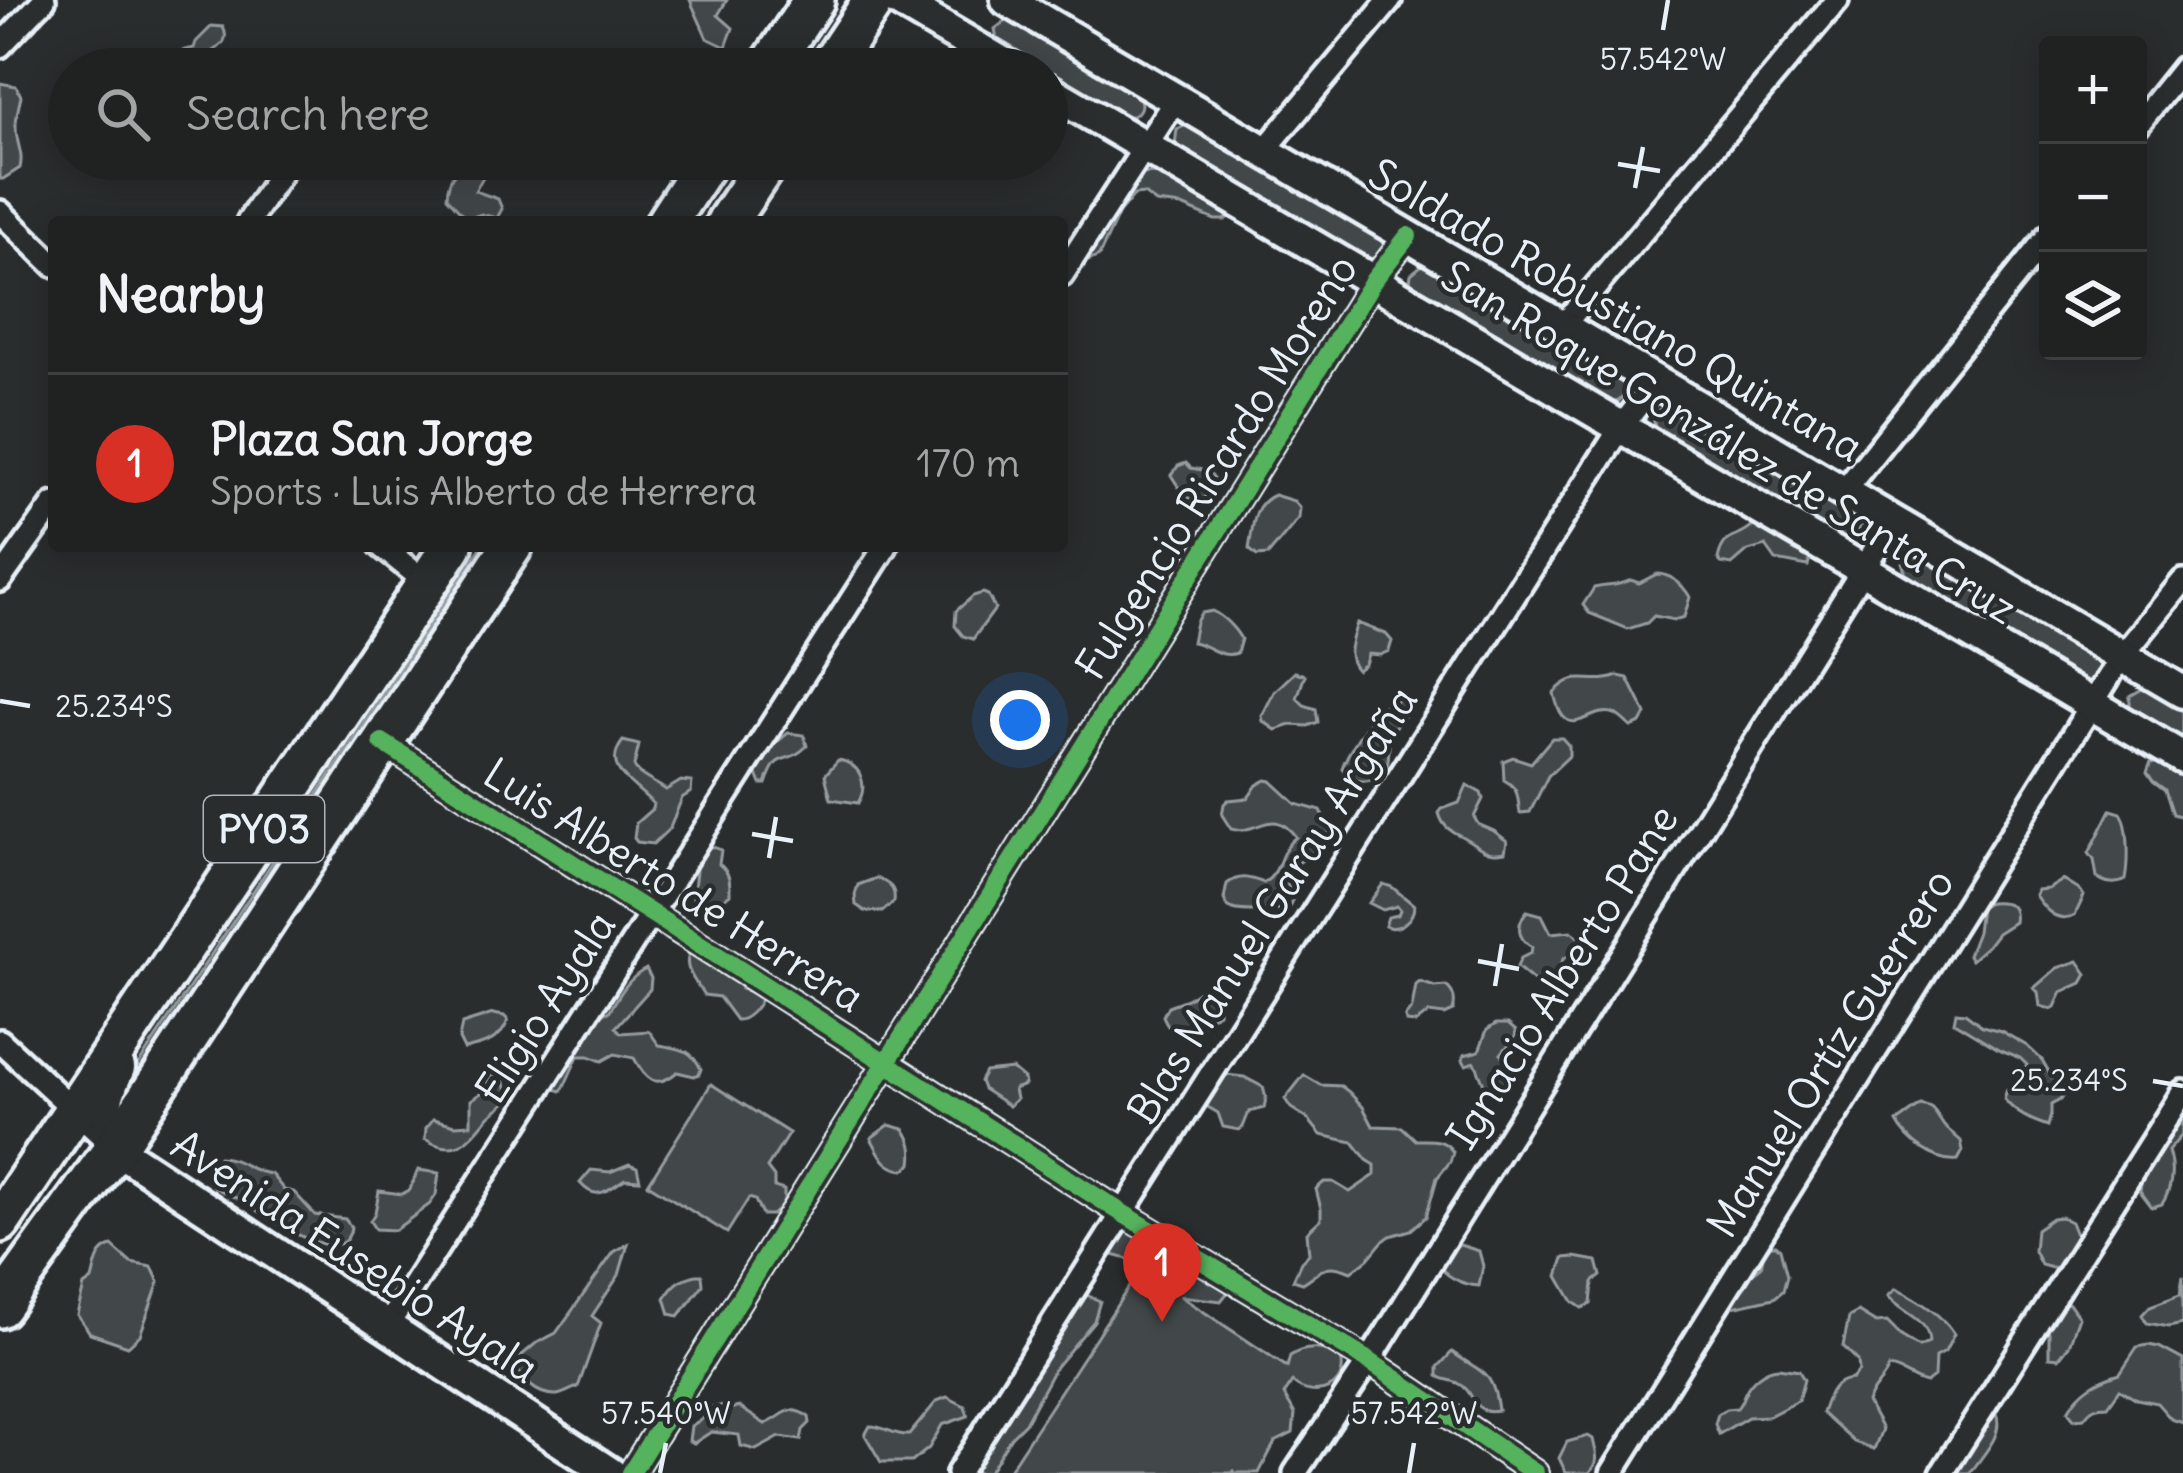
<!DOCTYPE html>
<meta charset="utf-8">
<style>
:root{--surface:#202222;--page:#2d2f2f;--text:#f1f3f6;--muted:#a2a4a5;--line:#3d3f40;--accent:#d93025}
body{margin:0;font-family:Delius,sans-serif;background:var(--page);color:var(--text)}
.controls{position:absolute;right:36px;top:36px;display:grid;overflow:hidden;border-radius:12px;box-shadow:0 6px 30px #0003}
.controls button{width:108px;height:108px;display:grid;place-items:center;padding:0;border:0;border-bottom:3px solid var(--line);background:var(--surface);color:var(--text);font:60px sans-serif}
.you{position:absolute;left:1020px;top:720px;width:42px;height:42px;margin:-30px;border:9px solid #fff;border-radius:50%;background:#1a73e8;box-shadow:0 0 0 18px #1a73e833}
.badge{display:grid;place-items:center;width:78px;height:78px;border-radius:50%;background:var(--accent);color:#fff;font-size:39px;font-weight:700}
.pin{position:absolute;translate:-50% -99px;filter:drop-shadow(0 3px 6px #0008)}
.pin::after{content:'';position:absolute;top:63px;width:42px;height:36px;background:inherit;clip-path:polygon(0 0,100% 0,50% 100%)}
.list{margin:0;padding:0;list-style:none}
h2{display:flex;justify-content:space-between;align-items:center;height:156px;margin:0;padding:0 48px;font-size:51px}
h2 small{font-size:39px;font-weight:400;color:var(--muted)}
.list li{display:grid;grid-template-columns:78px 1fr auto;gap:36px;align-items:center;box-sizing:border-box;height:180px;padding:0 48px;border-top:3px solid var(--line)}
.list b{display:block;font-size:45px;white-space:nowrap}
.list p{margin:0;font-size:39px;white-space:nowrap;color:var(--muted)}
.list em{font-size:39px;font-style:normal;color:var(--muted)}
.icon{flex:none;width:66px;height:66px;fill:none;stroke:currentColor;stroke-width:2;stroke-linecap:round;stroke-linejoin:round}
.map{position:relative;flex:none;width:2183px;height:1473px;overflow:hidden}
.search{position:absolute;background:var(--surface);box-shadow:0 6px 30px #0003;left:48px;top:48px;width:1020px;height:132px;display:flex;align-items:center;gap:30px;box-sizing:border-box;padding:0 42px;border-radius:66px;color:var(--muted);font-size:45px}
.panel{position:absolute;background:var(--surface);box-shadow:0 6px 30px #0003;left:48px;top:216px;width:1020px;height:336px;border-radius:12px}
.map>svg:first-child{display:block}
.green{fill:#424648;stroke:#959ca0;stroke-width:3}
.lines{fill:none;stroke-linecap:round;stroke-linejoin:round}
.street-casing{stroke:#e8f1f8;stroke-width:30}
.secondary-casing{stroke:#e8f1f8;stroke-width:39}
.highway-casing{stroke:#e8f1f8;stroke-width:48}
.street{stroke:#2a2d2e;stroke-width:21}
.secondary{stroke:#2a2d2e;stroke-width:30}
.highway{stroke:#2a2d2e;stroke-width:39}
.cycleway-casing{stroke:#2a2d2e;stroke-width:26}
.cycleway{stroke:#56b35d;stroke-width:18}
.ticks{fill:none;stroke:#e8f1f8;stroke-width:4.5}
.labels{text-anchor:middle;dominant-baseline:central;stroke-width:9;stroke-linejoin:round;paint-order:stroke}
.shield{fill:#2a2d2e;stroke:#afb6bb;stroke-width:3}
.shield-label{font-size:39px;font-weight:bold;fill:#e8f1f8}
.street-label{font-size:42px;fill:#e8f1f8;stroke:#2a2d2e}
.ticks-label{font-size:30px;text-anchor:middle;fill:#e8f1f8;stroke:#2a2d2e;stroke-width:9;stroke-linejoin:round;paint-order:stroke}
</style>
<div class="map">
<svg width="2183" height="1473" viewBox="0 0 2183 1473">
<rect width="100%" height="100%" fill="#2a2d2e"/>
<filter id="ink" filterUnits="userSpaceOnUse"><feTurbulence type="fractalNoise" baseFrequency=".00833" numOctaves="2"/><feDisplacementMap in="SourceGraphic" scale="24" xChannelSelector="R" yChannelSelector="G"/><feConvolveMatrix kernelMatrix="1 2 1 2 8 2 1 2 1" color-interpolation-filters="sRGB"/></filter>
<g filter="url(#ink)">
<!-- green -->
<path class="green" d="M690,0H727L718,15L733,28L726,47L707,38Z
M1008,19L1138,95C1145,106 1138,118 1126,116L997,40L995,29Z
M212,26L223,27C233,46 210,50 200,62L174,63V53L194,48L196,42Z
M0,83L16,86L21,96C18,110 14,123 17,137C19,150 23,155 20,168L3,179H0Z
M1187,125L1244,158L1264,152L1278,164L1276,177L1382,239L1384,245L1380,256L1369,259L1246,189L1175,145L1177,129Z
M479,162L484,165L483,177L475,191L498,199L502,209L497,218L481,214L467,219L447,197C448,174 457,167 479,162Z
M1161,173L1204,193L1220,211L1229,216L1225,220H1215L1182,206L1156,203L1144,194L1134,195L1119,213L1099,256L1086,262L1082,258L1133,174Z
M1422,265H1427L1624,381L1625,394L1619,401L1611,403L1412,285L1410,282L1411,274Z
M1663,407H1668L1855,516L1860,526C1858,536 1851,542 1841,538L1655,428L1653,414Z
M1186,463L1191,468L1208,471L1214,478L1211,488L1201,503L1185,497L1171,475L1178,466Z
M1274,495L1294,501L1300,508L1299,518L1268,555L1257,556L1249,549C1253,528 1252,504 1274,495Z
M1754,525L1809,551L1810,557L1808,566L1776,560L1766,546L1748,551L1732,565L1721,563L1718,559C1724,531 1737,542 1754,525Z
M482,546H490L129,1090L125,1091L124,1086Z
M1915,554L1922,556L2097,659L2101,667C2099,677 2095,683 2084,681L1907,577L1902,562L1909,555Z
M1657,574C1672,574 1682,584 1690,597L1684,617L1674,620L1654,616L1647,623L1628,629L1589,613L1583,605L1594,588C1611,584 1613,588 1631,580L1639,583Z
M983,593L988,595L995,609L973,639L963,636L955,626L956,611L973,596Z
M1212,611C1223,616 1235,628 1241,639L1237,653C1219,659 1210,645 1192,642L1196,622L1201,613Z
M1357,623L1386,634L1392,641L1389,651L1380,655L1368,654L1365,664L1357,670C1344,656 1352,640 1357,623Z
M1295,672L1305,675L1297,698L1304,705L1316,709L1318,722L1308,726L1291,725L1276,730L1263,721L1262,716L1274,692Z
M1618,676L1628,678L1646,714L1641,723L1631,727C1626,723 1621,717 1615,714C1590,704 1566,749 1554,693C1576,667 1590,687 1618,676Z
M2144,688L2183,709V740L2130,706V696Z
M1407,699C1409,722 1398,717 1391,733C1385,750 1397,778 1366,781C1355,782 1348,777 1342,768C1348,751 1367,723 1380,709C1387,701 1397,699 1407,699Z
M788,733L804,735L807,746C783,769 779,746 766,784H761L757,774L759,757Z
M1552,738H1562L1569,746V756L1548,776L1530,812L1520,813C1517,797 1520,789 1504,780L1503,761L1513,757L1531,763Z
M623,741L639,745L634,766C637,776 657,783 666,790L681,781L692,782L691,792L682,798L670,828L653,844L637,842L634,838L636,823L652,809L653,804C635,783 600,770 623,741Z
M838,760C860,763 869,784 858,803L831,799L825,775Z
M2151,762L2173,767L2183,774V817L2173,814L2165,790L2153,781L2147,772Z
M1266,780L1271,781L1296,804L1321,811L1330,830C1324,855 1291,859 1287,878C1285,882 1291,893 1293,898L1289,907C1279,910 1237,914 1229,907C1226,905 1225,902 1224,899L1227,884C1240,874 1251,878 1264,883C1284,869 1277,851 1296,837C1272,805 1260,835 1231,829L1222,815L1224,804L1228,800L1248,798L1257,785Z
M1467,785L1481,793L1483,799L1474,817L1478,824L1494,831L1507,841L1505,852C1487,856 1483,849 1468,840C1454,831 1444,831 1439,813L1442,809L1459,803Z
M2111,810L2121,813C2130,826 2129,864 2126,880C2117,885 2105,884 2097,877L2094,860L2089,853Z
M710,846L721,850L719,864C730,873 730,880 730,894L717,905L696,901L693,898L697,861Z
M877,878C889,884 896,887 894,902L882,912L865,911L856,905L855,895L858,885Z
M2063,880L2081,891L2084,896L2075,915C2057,924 2044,909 2035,895L2037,890L2048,889Z
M1383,884L1392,887L1414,905C1414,919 1399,932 1385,926L1388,917L1398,915L1400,910L1397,906L1383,910L1369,903Z
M1989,902C2005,901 2017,903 2014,922L1997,933L1987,946L1971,960L1968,955L1977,932L1980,907Z
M1527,911L1542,915L1551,933L1571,931L1579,937L1577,951L1563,959L1557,978L1549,984L1534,981L1517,967L1521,958L1531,953L1532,947C1517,939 1516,924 1527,911Z
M692,948L733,969L741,989L759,994L761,999C757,1008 746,1021 736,1020L719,997L704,995C694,980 680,965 692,948Z
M2078,961L2087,974L2082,983L2062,992L2055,1007L2051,1009L2040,1006L2038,992L2034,988L2057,968Z
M646,969L651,978L650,989L616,1027L621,1033L649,1031L659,1045C680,1049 691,1048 701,1069L699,1074L694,1076L677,1072C656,1090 646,1080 634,1058L615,1054L602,1061L589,1056H578L564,1087L561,1091L552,1088V1082C560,1072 571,1060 578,1049C587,1032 583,1016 609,1012C619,995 628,978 646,969Z
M1420,982L1435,987L1446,986C1454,992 1456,1001 1453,1011L1444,1015L1429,1013L1416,1023L1406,1022L1405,1017L1412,1008L1416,985Z
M1206,986C1215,990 1219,1002 1218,1012L1213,1016L1208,1017L1195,1034L1189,1036L1168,1026L1163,1016L1168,1006L1187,999Z
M1956,1012L1965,1013L1982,1026L2001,1031L2027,1046L2042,1060L2052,1077L2066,1091L2060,1100L2051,1105V1115L2048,1126C2030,1120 2016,1114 2004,1099L2007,1089L2017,1083L2027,1065L2020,1058L2000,1050L1954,1022Z
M493,1014L504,1016L508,1020C502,1041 482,1045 464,1049L459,1039L462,1024Z
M1496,1024H1508L1516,1031L1515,1037L1501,1054L1516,1069C1514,1086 1498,1092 1484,1084L1475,1062L1466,1065L1463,1060L1464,1055L1479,1051L1487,1030Z
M1012,1069L1024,1079L1025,1085L1014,1089L1016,1099L1009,1106L983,1089L980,1081L985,1072Z
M495,1074L504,1079L509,1099C502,1107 492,1112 486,1120C467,1143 455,1157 425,1139L426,1128L433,1119L455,1125L471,1124V1100L484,1091L490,1076Z
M1217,1074L1244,1077L1263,1087L1266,1098L1264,1108L1249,1112L1243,1127L1239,1130L1223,1127L1218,1113L1201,1103Z
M1304,1075L1321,1085L1341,1086L1349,1092L1363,1107L1373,1126L1402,1127L1416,1140C1432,1140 1444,1138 1453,1152L1450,1162L1437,1178L1426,1217L1411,1230L1390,1236L1382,1242L1368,1259L1351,1272C1324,1261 1324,1270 1303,1283L1293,1280L1301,1262L1309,1254L1307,1232L1321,1219V1209L1316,1189L1324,1182H1333L1350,1192L1375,1175V1165L1367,1160L1353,1142L1321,1135L1308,1119L1291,1108L1285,1099Z
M711,1084L789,1133L767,1168L774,1177V1187L784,1190V1204L772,1215H762L755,1200L749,1198L727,1233L648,1184Z
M1921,1105L1932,1108L1944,1126L1961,1141L1963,1151L1958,1160C1935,1163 1907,1141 1897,1122Z
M2173,1115L2183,1119V1134L2168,1151C2174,1168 2172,1189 2162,1204L2152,1207L2140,1191L2145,1159V1129L2153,1121Z
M889,1125L904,1129C912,1140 914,1150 912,1164L904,1170C884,1168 880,1154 871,1138Z
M219,1157C242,1158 248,1172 271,1174L284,1190L294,1192L315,1215L345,1219L351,1227C345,1276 260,1211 242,1201C234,1196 224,1193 216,1188L208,1180Z
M629,1164L637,1167L640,1180L625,1179C608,1189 597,1203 580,1183L591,1170L610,1172Z
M418,1170L439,1173L436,1195L430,1204L395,1230L375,1229L370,1221L375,1213L379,1191L402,1194L410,1189Z
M2061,1217L2071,1222L2078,1240L2063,1265L2052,1268L2041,1265L2034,1251L2036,1229L2052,1218Z
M1120,1224L1169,1231L1191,1267L1230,1281L1228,1292L1221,1301L1180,1296L1287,1367L1290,1356C1306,1345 1323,1348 1340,1355C1352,1387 1314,1403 1292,1382L1284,1395L1295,1414L1293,1433L1275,1442L1259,1473H1235L1234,1471L1232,1473H1007L1140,1270L1148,1275L1135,1261L1095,1250L1094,1239L1099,1230Z
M1447,1241L1479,1251L1483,1266L1479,1286C1462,1285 1444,1276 1436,1261Z
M628,1244L619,1275L592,1316L601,1323L578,1387C571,1389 564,1394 557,1395C536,1396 521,1379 514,1362L535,1344L556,1333L614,1252Z
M1771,1245H1776L1780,1249L1787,1276L1783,1291L1774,1298L1733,1307C1733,1285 1746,1279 1761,1267L1764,1251Z
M112,1246L131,1263L152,1267L159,1282L140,1335L128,1346L90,1333L77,1315L84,1286L92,1280C96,1266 96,1251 112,1246Z
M1575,1257L1597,1261L1601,1276L1593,1282L1591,1304L1582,1308L1573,1302L1558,1276L1564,1258Z
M696,1275H702L703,1285L679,1316L670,1314L665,1298C674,1284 680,1279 696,1275Z
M2183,1276V1324L2169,1327L2147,1323L2142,1315L2150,1306L2180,1295Z
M1896,1289C1917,1299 1941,1313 1954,1334L1945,1352L1935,1357L1934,1377L1926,1383C1912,1380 1903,1370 1889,1368C1884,1381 1872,1389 1867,1402L1882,1429L1874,1449L1854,1442L1822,1413C1828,1396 1832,1380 1852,1379L1859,1371L1858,1361L1843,1346L1849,1317L1858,1312L1876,1323L1887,1322L1901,1336L1919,1347L1929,1343C1928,1316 1903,1315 1888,1296Z
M1082,1293L1100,1301L1094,1321L1054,1369L1025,1423L1011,1437L988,1473H954Z
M2051,1300L2069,1303L2079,1317L2069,1345L2059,1358L2049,1357V1333H2039Z
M2148,1345L2159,1347L2183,1360V1423L2171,1419L2157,1403L2137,1399L2120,1389L2108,1406C2096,1406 2091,1408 2084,1418L2074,1419L2068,1411C2080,1389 2097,1380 2120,1373L2137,1347Z
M1452,1352C1482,1374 1493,1369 1498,1410C1470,1415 1477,1392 1458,1383C1451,1380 1444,1380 1438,1376V1367Z
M1778,1368L1799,1371L1804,1380L1798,1401L1769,1416L1748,1417L1719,1434L1715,1424L1718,1414L1726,1409L1737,1408C1741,1404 1742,1399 1745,1393C1750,1381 1764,1369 1778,1368Z
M947,1397L965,1406L968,1416L942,1425L929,1448L912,1462H881L865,1435L870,1426C885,1426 894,1436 909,1435L937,1401Z
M719,1406L729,1409L739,1407L765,1424C785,1417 786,1402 809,1417L810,1423L803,1430L801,1440L780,1437L756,1450L741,1446L739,1435L711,1432L694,1443L689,1441L691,1426L704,1418L709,1409Z
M1986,1410L1996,1414C2004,1433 1985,1452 1974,1468L1969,1473H1933Z
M1588,1436L1593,1439C1596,1454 1601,1461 1589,1473H1566L1559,1458L1567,1442Z"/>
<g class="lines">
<!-- street casing -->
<g class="street-casing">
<path id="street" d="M0,46L44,0
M2138,124L2183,68
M1264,151L1390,0
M0,212L54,265
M248,222L290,159
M1062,275L1176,99
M1562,327L1837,0
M1843,492L2048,236
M381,546L427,583
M0,580L54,504
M382,742L1122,1213L1369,1361L1535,1473
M0,1041L114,1147
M386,1328L886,546
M631,1473L1373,281L1408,236
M958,1473L1621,427L1656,382
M1295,1473L1369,1361L1893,521
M1612,1473L2122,656L2183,581
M1942,1473L2183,1092"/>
</g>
<!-- secondary casing -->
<g class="secondary-casing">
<path id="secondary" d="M896,0L1013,69
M1007,0L2183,692
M1047,89L2183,758
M119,1068C103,1103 101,1111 115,1148L610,1473"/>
</g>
<!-- highway casing -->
<g class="highway-casing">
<path id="highway" d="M768,69L814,0
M828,69L874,0
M667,222L708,159
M727,222L769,159
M0,1222L452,546
M0,1307L115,1148L512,546"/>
</g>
<!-- street -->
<use href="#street" class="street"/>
<!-- secondary -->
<use href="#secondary" class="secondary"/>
<!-- highway -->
<use href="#highway" class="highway"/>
<!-- cycleway casing -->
<g class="cycleway-casing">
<path id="cycleway" d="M382,742L1122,1213L1369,1361L1535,1473
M631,1473L1373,281L1408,236"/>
</g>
<!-- cycleway -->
<use href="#cycleway" class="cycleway"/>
</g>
</g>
<!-- ticks -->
<path class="ticks" d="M1663,30L1668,0M1618,164L1660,171M1635,188L1643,147M0,701L30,706M752,834L793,841M769,858L776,817M1478,961L1519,969M1495,986L1502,944M2153,1081L2183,1086M660,1473L666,1443M1409,1473L1414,1443"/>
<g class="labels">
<!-- shield labels -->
<rect class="shield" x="204" y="796" width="120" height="66" rx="9"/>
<g class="shield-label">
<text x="264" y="829">PY03</text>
</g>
<!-- street labels -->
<g class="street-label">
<text transform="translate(1616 310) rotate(30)">Soldado Robustiano Quintana</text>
<text transform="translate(1729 442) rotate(31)">San Roque González de Santa Cruz</text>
<text transform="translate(1216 467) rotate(-58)">Fulgencio Ricardo Moreno</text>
<text transform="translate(674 885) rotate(32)">Luis Alberto de Herrera</text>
<text transform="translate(1272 905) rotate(-58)">Blas Manuel Garay Argaña</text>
<text transform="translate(1562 977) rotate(-58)">Ignacio Alberto Pane</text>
<text transform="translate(545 1007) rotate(-57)">Eligio Ayala</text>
<text transform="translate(1830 1053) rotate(-58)">Manuel Ortíz Guerrero</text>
<text transform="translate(355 1256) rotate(33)">Avenida Eusebio Ayala</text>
</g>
</g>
<g class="ticks-label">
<text x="1663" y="70">57.542°W</text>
<text x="114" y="717">25.234°S</text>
<text x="2069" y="1091">25.234°S</text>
<text x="666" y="1424">57.540°W</text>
<text x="1414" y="1424">57.542°W</text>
</g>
</svg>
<div class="controls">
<button>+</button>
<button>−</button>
<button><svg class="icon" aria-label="layers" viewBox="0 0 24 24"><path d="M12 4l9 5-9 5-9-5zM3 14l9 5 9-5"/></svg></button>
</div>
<div class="you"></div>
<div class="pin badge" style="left:1162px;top:1322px">1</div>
<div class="search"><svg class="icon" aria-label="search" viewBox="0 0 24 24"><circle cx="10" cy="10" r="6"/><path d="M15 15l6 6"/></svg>Search here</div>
<section class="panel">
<h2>Nearby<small></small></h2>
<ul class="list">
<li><span class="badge">1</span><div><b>Plaza San Jorge</b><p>Sports · Luis Alberto de Herrera</p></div><em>170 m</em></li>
</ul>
</section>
</div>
